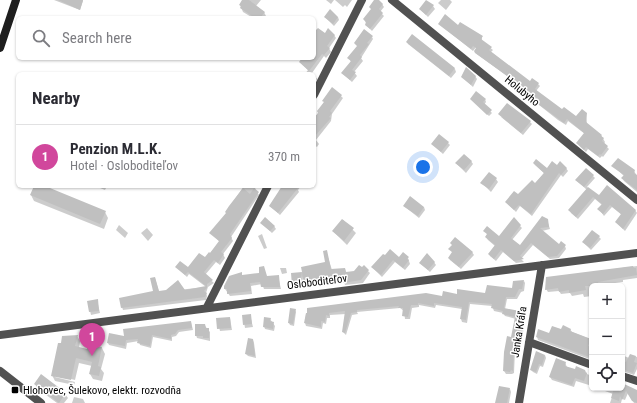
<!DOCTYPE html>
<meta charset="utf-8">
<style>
:root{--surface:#fff;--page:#f2f2f3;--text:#2b2b33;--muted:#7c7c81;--line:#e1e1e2;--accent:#000}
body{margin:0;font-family:"Roboto Condensed",sans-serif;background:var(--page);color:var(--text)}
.controls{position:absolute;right:12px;bottom:12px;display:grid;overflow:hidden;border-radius:6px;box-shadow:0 1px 3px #0004}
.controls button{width:36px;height:36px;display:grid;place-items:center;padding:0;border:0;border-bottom:1px solid var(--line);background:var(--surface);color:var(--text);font:20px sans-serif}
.you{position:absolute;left:423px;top:167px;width:14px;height:14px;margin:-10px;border:3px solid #fff;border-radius:50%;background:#1a73e8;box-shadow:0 0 0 6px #1a73e833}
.badge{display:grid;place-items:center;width:26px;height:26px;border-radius:50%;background:var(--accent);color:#fff;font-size:13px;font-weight:700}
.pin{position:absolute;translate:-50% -33px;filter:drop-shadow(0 1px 2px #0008)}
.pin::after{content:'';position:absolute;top:21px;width:14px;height:12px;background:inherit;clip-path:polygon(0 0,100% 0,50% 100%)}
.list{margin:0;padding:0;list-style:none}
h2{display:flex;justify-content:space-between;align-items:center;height:52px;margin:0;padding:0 16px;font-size:17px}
h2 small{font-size:13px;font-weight:400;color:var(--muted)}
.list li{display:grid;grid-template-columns:26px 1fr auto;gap:12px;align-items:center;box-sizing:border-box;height:64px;padding:0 16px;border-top:1px solid var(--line)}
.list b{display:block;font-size:15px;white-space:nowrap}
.list p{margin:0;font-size:13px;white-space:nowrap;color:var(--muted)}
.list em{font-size:13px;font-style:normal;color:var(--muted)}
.icon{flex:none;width:22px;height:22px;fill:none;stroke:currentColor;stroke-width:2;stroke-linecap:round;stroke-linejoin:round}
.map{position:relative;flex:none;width:637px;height:403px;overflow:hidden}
.search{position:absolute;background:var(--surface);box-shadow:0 1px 3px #0004;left:16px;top:16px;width:300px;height:44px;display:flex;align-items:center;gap:10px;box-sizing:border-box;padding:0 14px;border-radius:6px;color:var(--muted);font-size:15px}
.panel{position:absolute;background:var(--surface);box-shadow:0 1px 3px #0004;left:16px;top:72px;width:300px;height:116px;border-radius:6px}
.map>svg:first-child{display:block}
.shadow{fill:#0003}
.building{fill:#c0c0c0}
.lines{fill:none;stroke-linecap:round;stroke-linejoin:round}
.minor{stroke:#515151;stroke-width:8}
.tertiary{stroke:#515151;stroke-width:8}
.secondary{stroke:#1e1e1e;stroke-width:8}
.poi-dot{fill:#000;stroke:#fff;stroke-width:1.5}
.labels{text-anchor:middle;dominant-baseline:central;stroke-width:3;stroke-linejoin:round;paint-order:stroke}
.street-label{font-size:11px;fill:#000;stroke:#fff}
.poi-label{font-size:11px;fill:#000;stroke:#fff;text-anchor:start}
</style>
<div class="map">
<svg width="637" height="403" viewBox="0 0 637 403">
<rect width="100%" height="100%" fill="#fff"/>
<!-- shadow -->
<path class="shadow" d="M54,0H83V1L80,10Z
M243,0H261L256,6L264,12L266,16L265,18H253L243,12L240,5Z
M326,0H334L331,4Z
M335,0H352L347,7L345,5L343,7Z
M441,0H450L452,2L446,10L438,3Z
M382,4L384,7L380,12L384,16L372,31L368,27L364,19Z
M433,6L435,9L428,17L420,9Z
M325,17H338L339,20L334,26Z
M439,24L459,26L482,37V41L493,50L491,52L530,82L538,84L540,86L536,91L562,110L577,118L586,114L587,124L601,135L605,142L604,144L609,149L603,157L602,156L600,158L588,149L586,152L577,143L585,134L568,121L566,125L558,120L534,101L532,99L534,96L477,54V46L473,51Z
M325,35H334L336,38L329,48L331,52L326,58L324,56L312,73L313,74H305L308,70L300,62L304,58H314V39Z
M412,35L455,69L456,72L451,78L408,44L407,42Z
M372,37L373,39L361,58L363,61L354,72L357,76L352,82L342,73L351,62L349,58L358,47Z
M314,74L317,79L314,83Z
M475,76L477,79L473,87L462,77Z
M332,88L343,98L332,114L331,121L316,140L319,144L317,147L314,145V120Z
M471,99H485L486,102L484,105L492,113L489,116Z
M501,117L530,122L532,124L523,135Z
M448,143L450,145L443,154L432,144Z
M471,161L473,164L466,173L456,163Z
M534,164L547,169L557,166L566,168L568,171L563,177L561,175L532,216L520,206L516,212L506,202L535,184L544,173Z
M613,166L634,171L637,176V192L624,181L622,178L624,176Z
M593,176L595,178L587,187L599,197L635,210L637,213L625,231L616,222L622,215L612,207L604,216L599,209L602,205L595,199L578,219L571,213L570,210L587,190L576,180Z
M496,179L498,182L491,192L482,183Z
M35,186H43L105,212L108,218L104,229L34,201L31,195Z
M95,186H107L105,190Z
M244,186H257L255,189L259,195L231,237L233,241L223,254L225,258L220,265L216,262L205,275L214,283L208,287L206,293L207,296L206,300L123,310L122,307L155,292V278L159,292L206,287L189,274L187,277L176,267L188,269L205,259L220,242L211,233L227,214L230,206Z
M285,186H301L298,190L299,192L280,215L270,206Z
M404,206L424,207L425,210L419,218Z
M343,220L356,233L347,245L333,231Z
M547,220L550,229L542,231L559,245L565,246L566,249L559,258L550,259L533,245L521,259L524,262L516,263L503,252L496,261L490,256L489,254L495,246L488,240L486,237L488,235L485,231L499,237L520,226L522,228L512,240L520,246Z
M261,223L274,226L276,229L272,233Z
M119,225L128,233L125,238L116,230Z
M147,228L153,235L148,241L141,233Z
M262,234L267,248L264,249L258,236Z
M599,237L601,239L591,250L583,242Z
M450,249L472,252L474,255L461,269L450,260L449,258L453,253Z
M326,251L332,270L345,269L346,273L354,272L364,267L370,273L363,283L345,285L344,282L306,286L303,276L301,287L295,288L292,274L303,273L326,263Z
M385,257L408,258L410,264L405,270L395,262L382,277L372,267Z
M434,262L436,265L430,272L420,263Z
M637,266V280V278L623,280V282L592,286V296L584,297L583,294L572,296L570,293L561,294L559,291L548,292L546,289L547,278Z
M280,268H286L287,273L282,274Z
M242,276L267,277L278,276L281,289H264L262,284L251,286L252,294L230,296L225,289Z
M524,281L525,283L524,291L521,292L517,299H507L505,309L525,313L526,315L523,333L520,332L518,344L520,346L517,351H515L514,373L512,374H506L504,371L516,319L505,316L503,313L494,311L492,306L470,304L467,323L462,322L461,319L462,309L436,305L435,308L419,305V307L412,308L410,319H405L404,311L400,308L357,312L358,314L352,315L346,335L343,332L346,314L330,315V318H327L326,324L323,323L322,329L306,326L305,323L306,314L457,295L486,294L513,289Z
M97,300L100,313L91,315L88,302Z
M295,310L296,312L294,326L290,325L289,323Z
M250,315L253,327L245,328L243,316Z
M230,318L232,330L220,331L217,319Z
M270,319L275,326L274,331L265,329L264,326Z
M191,322L193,330L179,332L176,336L172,337V341L153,337L151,348L140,345L139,341L127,343L126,349L109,345L108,343L125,337Z
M205,326L210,332V341L197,338L196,335Z
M570,329L572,332L590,339L592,360L538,340L537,337Z
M77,336L80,341L79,348L88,350L93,349L94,346L102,348L105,354L101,369L104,373L102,381L93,379L90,374L92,366L79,363L75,380L55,375V377L75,382L74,385L55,381L52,375L62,344Z
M253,340L254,343L256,358L248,356L246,354Z
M545,355L546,358L543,367L540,366L537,374L533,372L531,370Z
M622,355L629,358L630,355L637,357V369L634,375L622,371Z
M565,363L567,367L575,370H585L587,374L592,376V386L576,381L574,387L552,380L550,377Z
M35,384L65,394L68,398L64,403H57L38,389Z
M622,384L637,391V403H634L628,393L625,400L622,399L621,403H610L613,394L597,388H622Z
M510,389L511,392L509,403H496Z
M74,397L83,399L85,403H72Z"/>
<!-- building -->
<path class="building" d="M58,0H83L80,10Z
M242,0H249L265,12L260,18H255L240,8L241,6L239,5Z
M374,0H379L383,4L379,9L383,13L370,29L365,25L366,22L363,19L371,9L369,7Z
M426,0L434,5L426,15L419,9Z
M330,9L338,17L333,24L324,17Z
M445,14L458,25L460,22L483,36L481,39L492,47L489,50L530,81L532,78L539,83L535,89L562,109L564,107L576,116L582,109L587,113L586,122L602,135L601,136L604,138L602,141L608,146L601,155L600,154L598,156L586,147L584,150L576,143L584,133L567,119L564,123L556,117L531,99L534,95L475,53L474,51L476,48L473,46L471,49L438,24Z
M318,28L325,33L328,28L335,35L327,46L330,48L324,55L322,54L309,71L299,62L302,58H314V32Z
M364,29L373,36L367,43L369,44L360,55L362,57L352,70L356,72L350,80L341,73L351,61L347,58L357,46L354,43Z
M412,34L455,68L449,76L406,42Z
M466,67L476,76L471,85L461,77Z
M332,87L342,95L330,111L332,113L329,117L331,118L314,137V118L318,113L317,111L324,102L322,101Z
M476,91L486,99L483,102L492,110L487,115L470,99Z
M507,103L531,121L521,133L498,114Z
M439,134L449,142L441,152L431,144Z
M464,154L472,161L464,170L455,163Z
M618,158L635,170L634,173L637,175V190L621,178L624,175L611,166Z
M536,159L547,168L552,161L557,165L560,161L567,168L561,175L559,173L531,214L519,205L514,210L505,202L514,191L518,194L532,180L535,183L544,173L533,163Z
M586,168L594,175L584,187L575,180Z
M489,172L497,178L489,189L480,183Z
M607,185L636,210L623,229L615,222L621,214L610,205L603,214L597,209L602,204L593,197L576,217L568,210L588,187L599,195Z
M34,186H45L106,211L100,224L30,195Z
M282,186H295L298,188L278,213L269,206Z
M243,188L250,194L254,188L259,192L230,234L232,238L221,252L224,254L218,263L214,260L204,272L213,280L207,284V288L204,291L207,293L205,297L121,308L119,298L153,291L150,278L155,277L159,291L166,290L178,280L185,290L206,286L188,272L185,275L175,267L180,261L188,267L199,253L205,257L209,252L210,253L219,241L209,233L226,213L225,212L229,206Z
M410,196L424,207L418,216L403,206Z
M542,216L548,219L549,227L540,228L559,244L561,241L566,245L557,256L548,257L531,243L520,256L524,259L514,261L501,250L494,259L488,254L495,245L485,237L487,234L483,231L487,226L499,236L514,217L521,225L511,238L520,245Z
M265,217L275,226L270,231L260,223Z
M342,219L354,228L344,241L332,231Z
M592,230L600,236L590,248L582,242Z
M455,237L473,252L459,267L448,258L452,252L448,249L452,245L450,243Z
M390,249L399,257L403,252L409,257L407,259L409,260L403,268L393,260L381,275L371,267L383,254L385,255Z
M327,250L331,269L345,268L346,272L354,271L359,265L362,267L364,265L369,270L361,280L343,283V280L303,284L302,272L300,284L292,286L291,273L302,272L301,267L325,262L323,251Z
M427,253L435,262L428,270L419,263Z
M264,266L267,276L279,275L280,287H261L260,282L250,283L251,291L227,294V289H224V286L229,276L242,272V275L259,273V267Z
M633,266L634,268H636L637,275L598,282L599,286H585L586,290L569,293V290L559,292L558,288L545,290L546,277Z
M524,280L522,289H519L515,297H506L504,308L525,312L522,330H519L517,341L519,343L516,349L514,348L513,371L511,370L510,372L503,371L504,352L507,336L511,337L515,317L502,314L503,311L491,308L492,304L469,302L466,320L460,319L462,307L434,303V306L418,303V305H411L408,317L402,316L403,308H398L399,306L357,310V312L351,313L345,333L342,332L345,311L329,313V316L326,315L325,322L321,321V327L304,323L306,313H307V308L426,293L442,296L443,291L457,294V289L485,293L487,285L512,288L513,281Z
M98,299L99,311L89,312L87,301Z
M290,308L296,309L293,324L288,323Z
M251,314L252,324L243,325L242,315Z
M230,317L231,328L217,329L216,318Z
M264,317L271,318L270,321L274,322L273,329L263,327Z
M191,321L192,328L178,330L175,334L171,335V339L152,335L150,346L137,343L138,339L126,340L125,346L107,343L109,333L124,336L123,329Z
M195,324H205L206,328H209V338H203V336H195Z
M563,325L571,329L570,331L591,339L588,346L592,347V358L536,337L538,329L549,333L552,326L561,329Z
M78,335L75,346L87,349L88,347L92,348L93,345L102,347L98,366L101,367L99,376L89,374L92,362L76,358L71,380L51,376L58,343H61L62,336Z
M248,338L253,339L255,356L245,354Z
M536,351L545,355L542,365L539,364L536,372L530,370Z
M630,354L636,356L634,362L637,363L633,373L622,369V360L626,362Z
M556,358L566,362L565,366L575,369L576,366L585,370V372L587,373L584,381L575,378L572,385L549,377Z
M41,374L66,393L59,403L34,384Z
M622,383L637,390V403L632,401L626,391L622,400L620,396L619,401L611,398L614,388H622Z
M499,386L510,388L507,403H495Z"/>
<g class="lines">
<!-- minor -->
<path class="minor" d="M392,0L637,200
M314,95L362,0
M207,307L268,186
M0,335L637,253
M529,342L592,365
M622,376L637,381
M519,403L542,265"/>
<!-- tertiary -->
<path class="tertiary" d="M0,371L41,403"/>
<!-- secondary -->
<path class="secondary" d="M0,48L16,0"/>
</g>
<!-- markers -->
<rect class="poi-dot" x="11" y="386" width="8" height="8" rx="2"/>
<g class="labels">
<!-- street labels -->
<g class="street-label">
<text transform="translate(522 91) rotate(39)">Holubyho</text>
<text transform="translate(317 282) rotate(-7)">Osloboditeľov</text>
<text transform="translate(519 332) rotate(-81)">Janka Kráľa</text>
</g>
<!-- poi labels -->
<g class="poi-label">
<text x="23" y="390">Hlohovec, Šulekovo, elektr. rozvodňa</text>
</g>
</g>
</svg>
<div class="controls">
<button>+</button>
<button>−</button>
<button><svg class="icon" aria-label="locate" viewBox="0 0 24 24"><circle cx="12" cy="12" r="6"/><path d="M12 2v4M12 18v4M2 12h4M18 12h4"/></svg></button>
</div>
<div class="you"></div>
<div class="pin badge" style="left:92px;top:356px;background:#d1479c">1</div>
<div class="search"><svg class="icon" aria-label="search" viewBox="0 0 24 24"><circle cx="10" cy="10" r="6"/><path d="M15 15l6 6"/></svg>Search here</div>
<section class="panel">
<h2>Nearby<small></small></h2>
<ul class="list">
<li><span class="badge" style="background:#d1479c">1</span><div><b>Penzion M.L.K.</b><p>Hotel · Osloboditeľov</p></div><em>370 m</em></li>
</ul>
</section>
</div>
